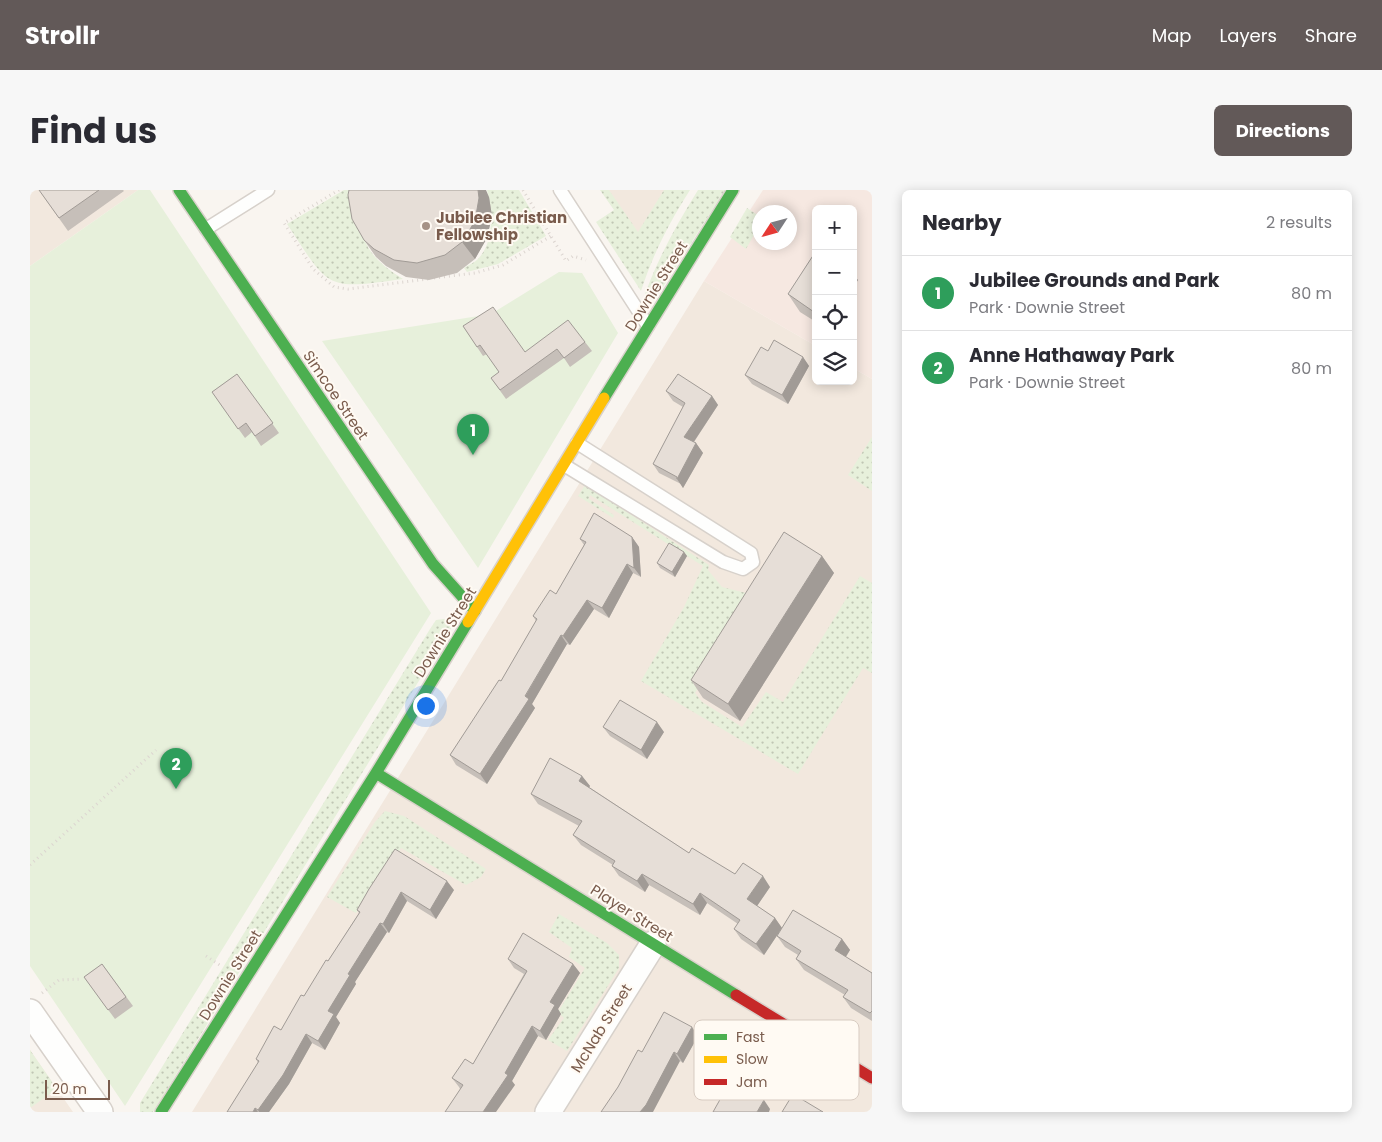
<!DOCTYPE html>
<meta charset="utf-8">
<style>
:root{--surface:#fff;--page:#f7f7f7;--text:#2b2b33;--muted:#7c7c81;--line:#e1e1e2;--accent:#625958}
body{margin:0;font-family:Poppins,sans-serif;background:var(--page);color:var(--text)}
.controls{position:absolute;right:15px;top:15px;display:grid;overflow:hidden;border-radius:8px;box-shadow:0 2px 12px #0003}
.controls button{width:45px;height:45px;display:grid;place-items:center;padding:0;border:0;border-bottom:1px solid var(--line);background:var(--surface);color:var(--text);font:25px sans-serif}
.compass{position:absolute;left:722px;top:15px;width:45px;height:45px;border-radius:50%;background:var(--surface);box-shadow:0 2px 12px #0003;rotate:234deg}
.scale{position:absolute;left:15px;bottom:12px;width:65px;box-sizing:border-box;padding-left:5px;border:2px solid #7a5c4d;border-top:0;font-size:14px;line-height:18px;white-space:nowrap;color:#7a5c4d;-webkit-text-stroke:4px #fffaf3;paint-order:stroke}
.you{position:absolute;left:395px;top:515px;width:18px;height:18px;margin:-12px;border:4px solid #fff;border-radius:50%;background:#1a73e8;box-shadow:0 0 0 8px #1a73e833}
.badge{display:grid;place-items:center;width:32px;height:32px;border-radius:50%;background:var(--accent);color:#fff;font-size:16px;font-weight:700}
.pin{position:absolute;translate:-50% -41px;filter:drop-shadow(0 1px 2px #0008)}
.pin::after{content:'';position:absolute;top:26px;width:18px;height:15px;background:inherit;clip-path:polygon(0 0,100% 0,50% 100%)}
.list{margin:0;padding:0;list-style:none}
h2{display:flex;justify-content:space-between;align-items:center;height:65px;margin:0;padding:0 20px;font-size:21px}
h2 small{font-size:16px;font-weight:400;color:var(--muted)}
.list li{display:grid;grid-template-columns:32px 1fr auto;gap:15px;align-items:center;box-sizing:border-box;height:75px;padding:0 20px;border-top:1px solid var(--line)}
.list b{display:block;font-size:19px;white-space:nowrap}
.list p{margin:0;font-size:16px;white-space:nowrap;color:var(--muted)}
.list em{font-size:16px;font-style:normal;color:var(--muted)}
.icon{flex:none;width:28px;height:28px;fill:none;stroke:currentColor;stroke-width:2;stroke-linecap:round;stroke-linejoin:round}
.map{position:relative;flex:none;width:842px;height:922px;overflow:hidden;border-radius:8px}
header{display:flex;align-items:center;gap:30px;box-sizing:border-box;height:70px;padding:0 25px;background:var(--accent);color:#fff}
header strong{font-size:24px}
nav{display:flex;gap:28px;margin-inline-start:auto;font-size:18px}
.intro{display:flex;align-items:center;justify-content:space-between;box-sizing:border-box;height:120px;padding:0 30px}
h1{margin:0;font-size:35px}
.button{padding:12px 22px;border-radius:8px;background:var(--accent);color:#fff;font-size:18px;font-weight:700}
main{display:flex;gap:30px;padding:0 30px}
aside{flex:1;background:var(--surface);border-radius:8px;box-shadow:0 2px 12px #0003}
.map>svg:first-child{display:block}
.residential{fill:#f2e8de}
.commercial{fill:#f6e8e1;fill-rule:evenodd}
.grass{fill:url(#grass-dots)}
.green{fill:#e7f0db}
.lines{fill:none;stroke-linecap:round;stroke-linejoin:round}
.lane-casing{stroke:#d7d1cb;stroke-width:15}
.street-casing{stroke:#d7d1cb;stroke-width:28}
.fast-casing{stroke:#d9d2cb;stroke-width:14}
.slow-casing{stroke:#d9d2cb;stroke-width:14}
.jam-casing{stroke:#d9d2cb;stroke-width:14}
.path{stroke:#dcd5d0;stroke-width:3;stroke-dasharray:1 4;stroke-linecap:butt}
.lane{stroke:#fefefd;stroke-width:12}
.street{stroke:#fefefd;stroke-width:25}
.fast{stroke:#4caf50;stroke-width:11}
.slow{stroke:#ffc107;stroke-width:11}
.jam{stroke:#c62828;stroke-width:11}
.wall{fill:#c6bfb9}
.shaded-wall{fill:#a19b96}
.building{fill:#e6ded7;stroke:#a19b96}
.poi-dot{fill:#a69286;stroke:#fffaf3;stroke-width:2}
.labels{text-anchor:middle;dominant-baseline:central;stroke-width:4;stroke-linejoin:round;paint-order:stroke}
.poi-label{font-size:15px;font-weight:bold;fill:#7a5c4d;stroke:#fffaf3;text-anchor:start}
.street-label{font-size:15px;fill:#7a5c4d;stroke:#fffaf3}
.key{fill:#fffaf3;stroke:#d7cbc1;stroke-width:1}
.key-label{font-size:14px;fill:#7a5c4d}
</style>
<header>
<strong>Strollr</strong>
<nav><a>Map</a><a>Layers</a><a>Share</a></nav>
</header>
<div class="intro"><h1>Find us</h1><a class="button">Directions</a></div>
<main>
<div class="map">
<svg width="842" height="922" viewBox="0 0 842 922">
<defs>
<pattern id="grass-dots" width="8" height="8" patternUnits="userSpaceOnUse" patternTransform="scale(1.25)"><rect width="8" height="8" fill="#e7f0db"/><path d="M2 2h.1M6 6h.1" fill="none" stroke="#c0c6b4" stroke-width="1.8" stroke-linecap="round"/></pattern>
</defs>
<rect width="100%" height="100%" fill="#f9f5f0"/>
<!-- residential -->
<path class="residential" d="M0,0H108L0,76Z
M577,0H655L616,60Z
M674,91L786,156V191H823V178L842,189V922H162Z
M0,860L43,922H0Z"/>
<!-- commercial -->
<path class="commercial" d="M733,0H842V189L823,178V19H786V156L674,91ZM729,22H759V52H729Z"/>
<!-- grass -->
<path class="grass" d="M314,0H335C326,45 333,64 373,89C294,100 300,99 257,34Z
M457,0H489L516,46L468,74L437,82L434,78C438,75 444,73 448,69C465,51 462,21 457,0Z
M570,0H579L608,42L634,0H660C639,33 623,64 611,101L566,32L584,20Z
M668,0H695L624,111L615,104C629,66 647,34 668,0Z
M717,18L729,26V36L716,59L700,47Z
M842,247V301L818,285Z
M555,295L679,375L678,380L692,397L716,403L684,471L665,503L672,512L712,537L736,502L753,512L830,386L842,393V483L833,478L768,584L611,491L654,417L673,376L560,305L559,309L584,325L583,328L548,306Z
M422,428L424,434L123,922H110V913L400,439L406,430Z
M355,621L374,626L456,679L451,687L436,695L371,658L326,723L297,707L345,632Z
M529,724L577,753L589,765V778L537,861L518,850L534,828L528,822L555,778L539,767L542,758L519,742Z
M0,860L27,899L0,918Z"/>
<!-- green -->
<path class="green" d="M108,0H120L401,423L95,916L0,776V76Z
M529,82L552,83L588,143L448,378L292,151L461,124Z"/>
<g class="lines">
<!-- lane casing -->
<g class="lane-casing">
<path id="lane" d="M530,0L618,136
M176,39L238,0
M534,275L693,372L713,379L723,372L721,363L547,253"/>
</g>
<!-- street casing -->
<g class="street-casing">
<path id="street" d="M0,822L70,922
M518,922L623,754"/>
</g>
<!-- fast casing -->
<g class="fast-casing">
<path id="fast" d="M149,0L403,374L445,421
M574,208L703,0
M346,583L706,805
M131,922L346,583L438,432"/>
</g>
<!-- slow casing -->
<g class="slow-casing">
<path id="slow" d="M438,432L574,208"/>
</g>
<!-- jam casing -->
<g class="jam-casing">
<path id="jam" d="M706,805L842,888"/>
</g>
<!-- path -->
<path class="path" d="M309,0L254,33L283,79L304,97L318,99L398,89
M493,0L536,71L543,66L556,70
M404,88L445,83L473,75L521,46
M0,675L126,560
M176,766L191,776
M12,803L29,790L52,789"/>
<!-- lane -->
<use href="#lane" class="lane"/>
<!-- street -->
<use href="#street" class="street"/>
<!-- fast -->
<use href="#fast" class="fast"/>
<!-- slow -->
<use href="#slow" class="slow"/>
<!-- jam -->
<use href="#jam" class="jam"/>
</g>
<!-- wall -->
<path class="wall" d="M9,0H93L94,1L38,41Z
M459,7L462,26L457,48L445,69L427,83L399,90L376,87L356,76L346,67L334,50Z
M786,61V132L770,122L758,104Z
M433,136L495,162L555,152L562,161L540,177L534,168L476,209L461,188L469,182L457,164L453,166Z
M738,161L773,167L779,176L758,214L722,194L715,185Z
M207,184L249,243L231,256L222,242L215,248L182,202Z
M636,201L682,206L688,215L664,252L666,253L673,263L653,298L651,294L629,283L623,274L653,217L643,211Z
M602,347L609,357L611,387L603,383L579,428L564,419L540,455L537,454L502,514L505,518L457,594L426,575L420,565L471,491L506,431L503,426L526,404L554,355L550,349Z
M654,362L657,366L645,387L630,378L627,373Z
M792,366L804,383L710,531L673,508L661,490Z
M573,537L634,542L617,569L580,546Z
M552,586L560,596L559,597L659,663L705,684L740,697L727,716L745,728L752,738L734,765L711,749L704,739L708,734L677,713L670,725L619,695L615,702L589,686L582,676L583,675L551,655L543,645L549,636L508,614L501,604Z
M339,699L424,700L406,729L377,711L359,743L357,742L325,792L326,794L306,827L310,833L295,860L282,853L259,894L239,922H197L228,873L226,869L251,840L298,771L329,723L327,720Z
M747,746L812,749L820,760L816,767L842,783V831L821,818L813,807L815,805L774,780L766,769L768,765L755,757Z
M478,769L543,774L550,783L528,819L531,824L516,850L508,846L482,891L485,895L430,899L429,897L422,888L443,874L494,784L484,778Z
M72,774L103,816L85,829L54,787Z
M668,846L653,873L650,871L612,862Z"/>
<!-- shaded-wall -->
<path class="shaded-wall" d="M448,0H456L459,7L462,26L457,48L445,69L432,52Z
M823,84L828,90L823,98Z
M773,167L779,176L758,214L752,205Z
M682,206L688,215L661,256L654,247Z
M666,253L673,263L653,298L647,289Z
M602,347L609,357L611,387L604,378Z
M654,362L657,366L645,387L642,382Z
M792,366L804,383L710,531L698,514Z
M597,374L603,383L579,428L572,418Z
M557,410L564,419L540,455L533,446Z
M531,445L537,454L502,514L505,518L457,594L450,584Z
M627,532L634,542L617,569L611,560Z
M552,586L560,596L557,601L549,591Z
M612,684L619,695L615,702L607,691Z
M733,686L740,697L725,719L717,709Z
M417,691L424,700L406,729L400,720Z
M371,702L377,711L359,743L353,734Z
M670,703L677,713L670,725L663,714Z
M745,728L752,738L734,765L726,754Z
M350,733L357,742L325,792L326,794L306,827L310,833L295,860L288,851L298,821L318,784Z
M812,749L820,760L813,771L805,760Z
M543,774L550,783L528,819L531,824L516,850L510,841L520,812Z
M502,836L508,846L482,891L485,895L466,922H453L475,883Z
M662,837L668,846L653,873L647,864Z
M276,844L282,853L259,894L239,922H229L228,920Z
M644,862L650,871L623,922H610Z
M734,910L740,919L739,922H727Z
M225,918L228,922H223Z"/>
<!-- building -->
<path class="building" d="M9,0H69L29,28Z
M319,0H448L449,8L445,31L432,52L415,65L387,73L364,70L344,59L334,50L322,29L318,5Z
M786,61V120L784,122L758,104Z
M463,117L495,162L538,130L555,152L534,168L527,159L470,200L461,188L469,182L450,155L447,157L433,136Z
M744,150L773,167L752,205L715,185L731,157L738,161Z
M207,184L243,233L225,246L216,233L208,239L182,202Z
M648,184L682,206L654,247L666,253L647,289V287L623,274L655,213L636,201Z
M564,323L602,347L604,378L597,374L572,418L557,410L533,446L531,445L495,506L499,509L450,584L420,565L469,490L471,491L507,429L503,426L520,400L526,404L556,352L550,349Z
M754,342L792,366L698,514L661,490Z
M639,353L654,362L642,382L627,373Z
M590,510L627,532L611,560L573,537Z
M520,568L552,586L549,591L659,663L662,658L705,684L713,673L733,686L717,709L745,728L726,754L704,739L710,730L670,703L663,714L612,684L607,691L582,676L585,671L543,645L552,631L501,604Z
M365,659L417,691L400,720L371,702L353,734L350,733L318,784L320,785L298,821L304,824L288,851L276,844L253,885L228,920L225,918L223,922H197L229,871L226,869L244,836L251,840L271,805L274,806L296,770L298,771L330,722L327,720L339,699Z
M763,720L812,749L805,760L842,783V821L840,823L813,807L818,800L766,769L771,761L747,746Z
M493,743L543,774L520,812L525,815L510,841L502,836L475,883L478,885L453,922H415L433,895L422,888L435,869L443,874L497,781L478,769Z
M72,774L96,807L78,820L54,787Z
M634,822L662,837L647,864L644,862L616,915L610,922H571L588,897L608,860L612,862Z
M701,890L734,910L727,922H683Z
M763,904L793,922H752Z"/>
<!-- markers -->
<circle class="poi-dot" cx="396" cy="36" r="5"/>
<g class="labels">
<!-- poi labels -->
<g class="poi-label">
<text x="406" y="27">Jubilee Christian<tspan x="406" dy="17">Fellowship</tspan></text>
</g>
<!-- street labels -->
<g class="street-label">
<text transform="translate(626 96) rotate(-58)">Downie Street</text>
<text transform="translate(306 205) rotate(56)">Simcoe Street</text>
<text transform="translate(415 442) rotate(-58)">Downie Street</text>
<text transform="translate(602 723) rotate(32)">Player Street</text>
<text transform="translate(200 785) rotate(-58)">Downie Street</text>
<text transform="translate(571 838) rotate(-58)">McNab Street</text>
</g>
</g>
<!-- legend -->
<rect x="664" y="830" width="165" height="80" rx="8" class="key"/>
<rect x="674" y="844" width="23" height="6" fill="#4caf50"/>
<rect x="674" y="866" width="23" height="7" fill="#ffc107"/>
<rect x="674" y="889" width="23" height="6" fill="#c62828"/>
<g class="key-label">
<text x="706" y="852">Fast</text>
<text x="706" y="874">Slow</text>
<text x="706" y="897">Jam</text>
</g>
</svg>
<div class="controls">
<button>+</button>
<button>−</button>
<button><svg class="icon" aria-label="locate" viewBox="0 0 24 24"><circle cx="12" cy="12" r="6"/><path d="M12 2v4M12 18v4M2 12h4M18 12h4"/></svg></button>
<button><svg class="icon" aria-label="layers" viewBox="0 0 24 24"><path d="M12 4l9 5-9 5-9-5zM3 14l9 5 9-5"/></svg></button>
</div>
<svg class="compass" viewBox="-18 -18 36 36"><path d="M0-13l5 13h-10z" fill="#e53935"/><path d="M0 13l5-13h-10z" fill="#7c7c81"/></svg>
<div class="scale">20 m</div>
<div class="you"></div>
<div class="pin badge" style="left:443px;top:265px;background:#2e9e5b">1</div>
<div class="pin badge" style="left:146px;top:599px;background:#2e9e5b">2</div>
</div>
<aside>
<h2>Nearby<small>2 results</small></h2>
<ul class="list">
<li><span class="badge" style="background:#2e9e5b">1</span><div><b>Jubilee Grounds and Park</b><p>Park · Downie Street</p></div><em>80 m</em></li>
<li><span class="badge" style="background:#2e9e5b">2</span><div><b>Anne Hathaway Park</b><p>Park · Downie Street</p></div><em>80 m</em></li>
</ul>
</aside>
</main>
